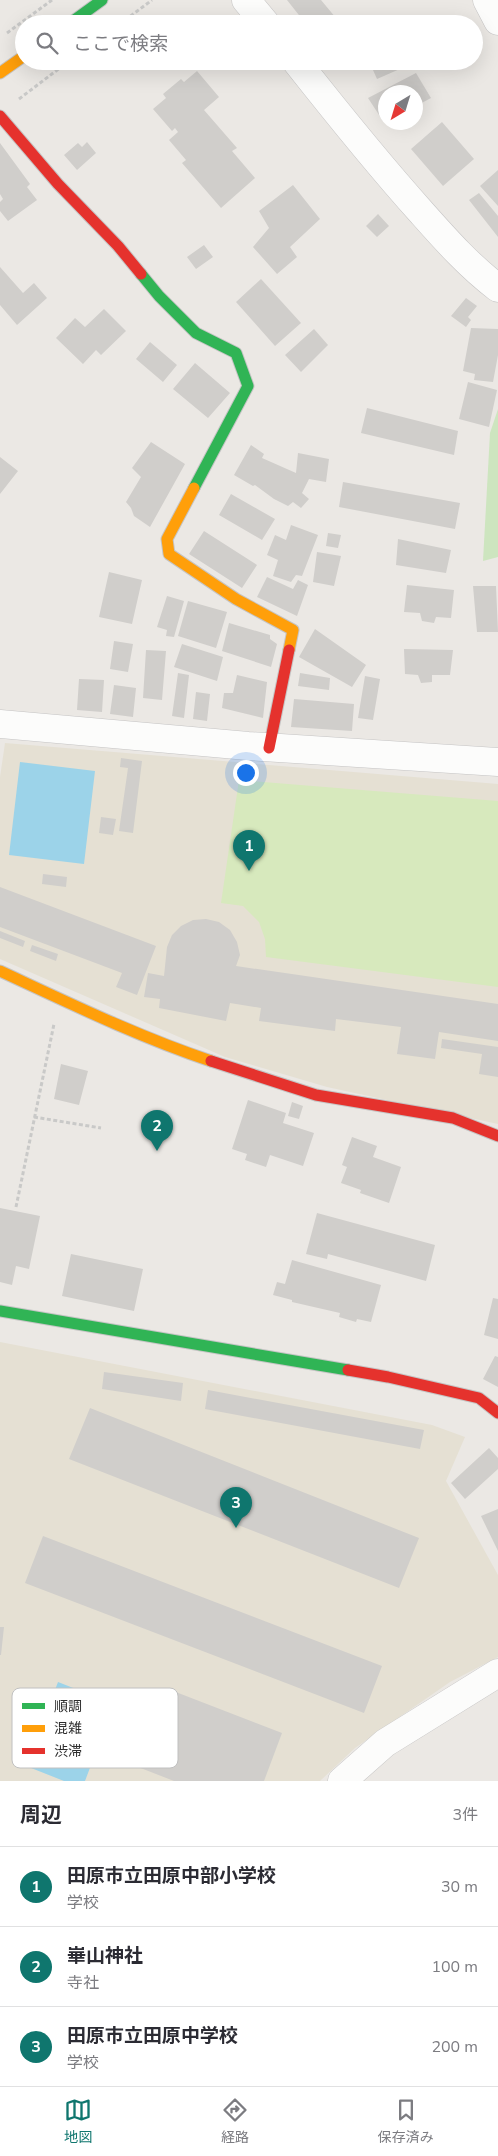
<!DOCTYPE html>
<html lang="ja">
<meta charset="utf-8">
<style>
:root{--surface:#fff;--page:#f2f2f3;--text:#2b2b33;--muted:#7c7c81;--line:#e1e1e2;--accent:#0f766e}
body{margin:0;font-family:"Nunito Sans","Noto Sans JP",sans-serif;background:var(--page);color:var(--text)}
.compass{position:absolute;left:378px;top:85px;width:45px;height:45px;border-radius:50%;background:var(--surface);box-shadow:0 5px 20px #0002;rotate:218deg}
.you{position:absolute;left:245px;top:772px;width:18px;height:18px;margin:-12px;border:4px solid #fff;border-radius:50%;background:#1a73e8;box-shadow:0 0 0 8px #1a73e833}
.badge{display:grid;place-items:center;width:32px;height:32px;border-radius:50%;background:var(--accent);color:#fff;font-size:16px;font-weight:700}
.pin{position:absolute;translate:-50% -41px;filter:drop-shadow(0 1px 2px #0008)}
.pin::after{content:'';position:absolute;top:26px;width:18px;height:15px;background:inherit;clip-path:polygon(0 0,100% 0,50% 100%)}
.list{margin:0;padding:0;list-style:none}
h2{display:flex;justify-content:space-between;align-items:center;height:65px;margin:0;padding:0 20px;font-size:21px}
h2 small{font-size:16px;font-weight:400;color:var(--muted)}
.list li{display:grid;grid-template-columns:32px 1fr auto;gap:15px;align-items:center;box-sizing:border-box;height:80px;padding:0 20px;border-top:1px solid var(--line)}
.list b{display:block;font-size:19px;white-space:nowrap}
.list p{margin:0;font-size:16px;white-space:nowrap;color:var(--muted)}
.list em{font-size:16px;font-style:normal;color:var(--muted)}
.icon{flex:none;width:28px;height:28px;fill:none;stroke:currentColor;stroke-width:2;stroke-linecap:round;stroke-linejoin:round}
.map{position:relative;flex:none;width:498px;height:1781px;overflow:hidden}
.search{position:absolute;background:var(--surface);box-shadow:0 5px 20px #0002;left:15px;right:15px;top:15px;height:55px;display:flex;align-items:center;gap:12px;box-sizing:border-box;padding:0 18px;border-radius:28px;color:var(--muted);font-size:19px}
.sheet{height:305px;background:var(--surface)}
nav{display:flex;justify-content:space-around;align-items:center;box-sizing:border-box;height:70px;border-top:1px solid var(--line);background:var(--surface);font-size:14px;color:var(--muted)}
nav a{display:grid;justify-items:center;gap:2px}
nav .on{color:var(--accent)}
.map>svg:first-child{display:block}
.education{fill:#e5e0d3}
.green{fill:#cde5bf}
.pitch{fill:#d7e9bd}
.water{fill:#9cd3e9}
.building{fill:#d0cecb}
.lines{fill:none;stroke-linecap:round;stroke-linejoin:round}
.street-casing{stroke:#c5c4c4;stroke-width:29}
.fast-casing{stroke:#c5c4c4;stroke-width:13}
.slow-casing{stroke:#c5c4c4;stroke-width:13}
.jam-casing{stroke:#c5c4c4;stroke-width:13}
.path{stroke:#c9c9c8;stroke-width:3;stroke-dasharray:4 2.5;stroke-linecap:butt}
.street{stroke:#fcfcfb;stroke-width:28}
.fast{stroke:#30b455;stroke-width:11}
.slow{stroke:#ff9f0a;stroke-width:11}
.jam{stroke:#e5322d;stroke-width:11}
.key{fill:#fff;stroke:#c0c0c0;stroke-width:1}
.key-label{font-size:14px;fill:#2e2e2e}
</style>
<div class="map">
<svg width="498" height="1781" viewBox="0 0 498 1781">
<rect width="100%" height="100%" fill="#ebe8e4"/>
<!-- education -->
<path class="education" d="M5,743L498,784V1124L327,1087L225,1057L0,959V777Z
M0,1342L432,1425L465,1437L446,1481L498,1575V1657L450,1682L355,1748L320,1781H0Z"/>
<!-- green -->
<path class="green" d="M498,409V557L483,561L490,433Z"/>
<!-- pitch -->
<path class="pitch" d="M239,780L498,801V987L266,957L265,939L259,922L243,906L221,903Z"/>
<!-- water -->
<path class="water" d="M20,762L95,771L84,864L9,855Z
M58,1682L114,1704L85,1781H64L26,1766Z"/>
<!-- building -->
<path class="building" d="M287,0H321L336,18L329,24H306Z
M374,18L376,24H359Z
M369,61H418L377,79Z
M197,71L219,97L204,110L237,148L232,151L255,178L221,208L182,163L186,160L169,140L178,132L175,128L172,131L153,109L166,98L163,94L181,79L184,82Z
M416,73L431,98L416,106V92H386V120L383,121L368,98Z
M442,122L474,159L443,186L411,149Z
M87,142L96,153L77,170L64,155L78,143L82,147Z
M0,143L30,184L27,187L37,200L8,221L0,211V202L3,199L0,194Z
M498,170V206L480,186Z
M293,185L320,219L290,247L297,257L277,274L253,247L269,228L259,211Z
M479,193L498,216V237L469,200Z
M378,214L389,226L377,237L366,226Z
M204,245L213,257L196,269L187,257Z
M0,267L23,293L34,283L47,298L17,325L0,305Z
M261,279L301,323L275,346L236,302Z
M466,298L477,306L468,317L471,320L466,327L451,316Z
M104,309L126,331L101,355L96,350L83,364L56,338L75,318L85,327Z
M471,328L498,329V355L493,382L474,380L475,374L463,371Z
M314,329L328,345L301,372L285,355Z
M150,342L177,365L163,382L136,359Z
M195,363L230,393L208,418L173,389Z
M468,382L497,390L489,427L459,419Z
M367,408L458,431L454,455L361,433Z
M151,442L185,464L150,527L134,516L131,508L126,502L141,477L132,468Z
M251,445L264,454L262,458L296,473L298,453L329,459L326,482L309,479L302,493L309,499L301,508L293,502L288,506L274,499L255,485L253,486L234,475Z
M0,457L18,471L0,494Z
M343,482L460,503L455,529L339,507Z
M231,494L275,519L262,540L219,515Z
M291,525L318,535L302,576L296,575L291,582L273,576L278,560L267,555L275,535L286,540Z
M204,531L257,565L242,588L189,554Z
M328,533L341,535L338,548L326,546Z
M398,539L451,550L446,573L396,565Z
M317,552L341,556L334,586L313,582Z
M109,572L142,580L132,624L99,617Z
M267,577L293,589L298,580L308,585L297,616L257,597Z
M407,585L454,590L451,618L436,617L434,623L422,621L420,613L404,612Z
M473,586H496L498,632H477Z
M167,596L184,601L174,637L166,636L167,630L157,627Z
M188,601L227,612L216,648L178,636Z
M229,623L270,635V639L277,644L271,667L222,651Z
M315,629L366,665L352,687L299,657Z
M114,641L133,644L128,672L110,669Z
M182,644L223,657L217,681L174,667Z
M404,649L453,650L450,675H432V682L421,683L418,675L405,674Z
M146,650L166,651L162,700L143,698Z
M178,673L189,675L184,718L172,716Z
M300,673L330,678L329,690L298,686Z
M237,675L267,682L263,718L222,708L224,693H233Z
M365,676L380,679L373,720L358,718Z
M79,679L104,680L102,712L77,710Z
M114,685L136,688L133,717L110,714Z
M196,692L210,694L207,721L193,719Z
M294,699L354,704L352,731L291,727Z
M121,758L142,761L133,833L119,831L128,768L120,767Z
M101,817L116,819L113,835L99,833Z
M43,874L67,877L66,887L42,884Z
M0,887L156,946L137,995L116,987L122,973L0,927Z
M206,919L219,922L230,930L237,942L240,955L236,966L498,1004V1041L439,1032L435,1059L397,1054L401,1027L336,1019L335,1031L259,1021L261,1008L230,1003L226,1021L159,1008L160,999L144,997L148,973L164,976L167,947L172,935L181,926L193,920Z
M0,931L25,941L23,947L0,938Z
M32,945L58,954L56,961L30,951Z
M442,1039L498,1047V1077L479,1074L482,1054L441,1048Z
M61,1064L88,1071L79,1105L54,1099Z
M248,1100L286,1113L283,1123L314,1133L303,1166L270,1155L266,1167L245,1160L247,1154L232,1149Z
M292,1102L303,1106L299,1119L288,1116Z
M352,1137L377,1146L373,1157L401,1167L389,1203L360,1193L361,1190L341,1183L347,1167L342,1165Z
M0,1208L40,1216L29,1269L16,1266L12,1285L0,1282Z
M317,1213L435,1245L426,1281L328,1254L327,1259L306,1254Z
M71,1254L143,1269L134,1311L62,1296Z
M292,1260L381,1285L371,1322L357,1319L356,1322L339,1317L340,1313L292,1302V1300L273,1295L277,1282L285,1284Z
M493,1298L498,1299V1339L484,1335Z
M495,1356L498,1357V1387L483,1379Z
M104,1372L183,1383L181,1401L102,1389Z
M208,1390L424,1430L420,1449L205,1409Z
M90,1408L419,1538L399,1588L69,1459Z
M489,1448L498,1458V1469L465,1499L451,1483Z
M498,1509V1551L481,1516Z
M43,1536L382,1666L364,1713L25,1583Z
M0,1627H4L1,1655H0Z
M168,1689L282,1733L264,1781H174L138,1767Z"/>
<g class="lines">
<!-- street casing -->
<g class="street-casing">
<path id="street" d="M246,0L266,24
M487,0L498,21
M296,61C337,113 378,164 422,213C446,240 469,266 498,288
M0,724L248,746L498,762
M342,1781L385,1743L498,1673"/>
</g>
<!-- fast casing -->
<g class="fast-casing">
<path id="fast" d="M69,24L102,0
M141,274L159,296L196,333L236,353L248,386L194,488
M0,1311L348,1370"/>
</g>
<!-- slow casing -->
<g class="slow-casing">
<path id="slow" d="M0,73L24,56
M194,488L167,539L169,554L236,599L293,630L289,650
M0,971C69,1003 139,1037 211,1061"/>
</g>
<!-- jam casing -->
<g class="jam-casing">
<path id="jam" d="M0,116L58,184L118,246L141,274
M269,748L289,650
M211,1061L316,1095L453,1118L498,1136
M348,1370L388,1377L479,1398L498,1413"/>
</g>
<!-- path -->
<path class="path" d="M120,24L152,0
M7,33L52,0
M19,99L69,61
M34,1117L101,1128
M16,1207L54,1024"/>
<!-- street -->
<use href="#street" class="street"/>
<!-- fast -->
<use href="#fast" class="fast"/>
<!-- slow -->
<use href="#slow" class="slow"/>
<!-- jam -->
<use href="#jam" class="jam"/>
</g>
<!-- legend -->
<rect x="12" y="1688" width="166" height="80" rx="8" class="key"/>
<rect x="22" y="1703" width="23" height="6" fill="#30b455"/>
<rect x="22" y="1725" width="23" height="7" fill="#ff9f0a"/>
<rect x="22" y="1748" width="23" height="6" fill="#e5322d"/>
<g class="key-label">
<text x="54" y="1711">順調</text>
<text x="54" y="1733">混雑</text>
<text x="54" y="1756">渋滞</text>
</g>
</svg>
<svg class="compass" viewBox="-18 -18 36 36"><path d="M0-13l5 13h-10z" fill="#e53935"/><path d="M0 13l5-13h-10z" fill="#7c7c81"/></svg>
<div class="you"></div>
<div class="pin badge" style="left:249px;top:871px">1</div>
<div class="pin badge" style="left:157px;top:1151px">2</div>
<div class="pin badge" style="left:236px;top:1528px">3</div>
<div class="search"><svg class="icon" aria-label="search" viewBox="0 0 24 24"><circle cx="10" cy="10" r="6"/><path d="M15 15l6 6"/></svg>ここで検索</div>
</div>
<section class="sheet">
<h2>周辺<small>3件</small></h2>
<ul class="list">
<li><span class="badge">1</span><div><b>田原市立田原中部小学校</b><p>学校</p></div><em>30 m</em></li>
<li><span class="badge">2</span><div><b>崋山神社</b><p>寺社</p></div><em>100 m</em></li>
<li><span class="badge">3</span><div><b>田原市立田原中学校</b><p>学校</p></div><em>200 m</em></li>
</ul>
</section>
<nav>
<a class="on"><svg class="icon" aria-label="map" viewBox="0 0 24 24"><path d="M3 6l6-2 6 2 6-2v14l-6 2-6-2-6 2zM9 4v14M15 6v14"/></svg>地図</a>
<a><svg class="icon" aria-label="directions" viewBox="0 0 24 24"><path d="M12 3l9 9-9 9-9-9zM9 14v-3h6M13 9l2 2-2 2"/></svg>経路</a>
<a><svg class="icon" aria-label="saved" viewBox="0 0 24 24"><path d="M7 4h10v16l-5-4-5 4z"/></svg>保存済み</a>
</nav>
